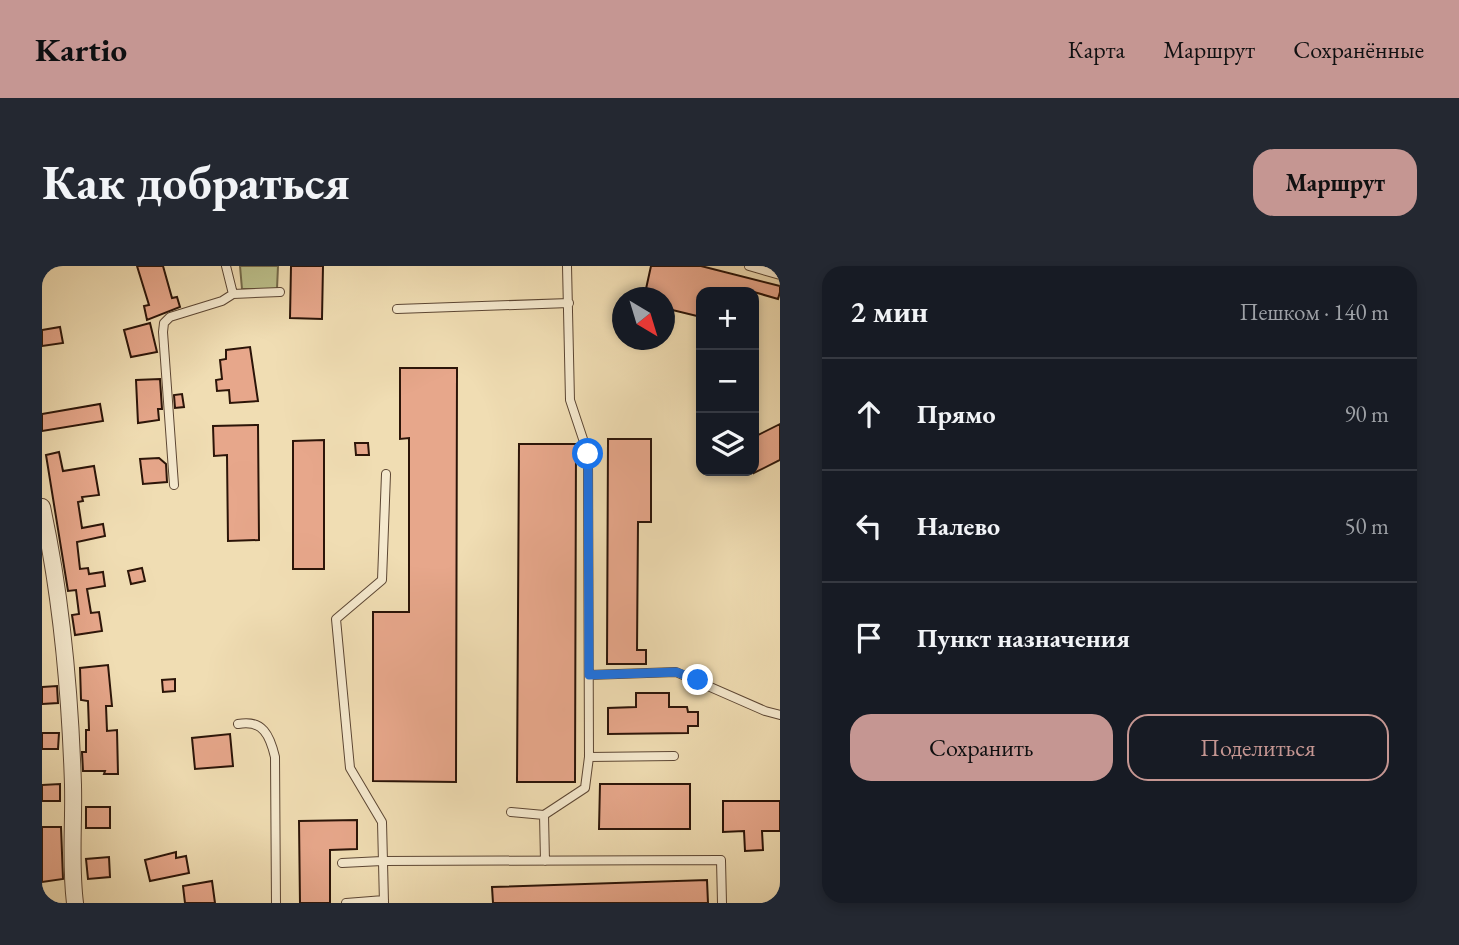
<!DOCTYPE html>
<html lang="ru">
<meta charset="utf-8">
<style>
:root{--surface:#171b24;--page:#242831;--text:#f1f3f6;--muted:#9ea1a6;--line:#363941;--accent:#c59692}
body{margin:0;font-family:"EB Garamond",serif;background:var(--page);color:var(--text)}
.controls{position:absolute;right:21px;top:21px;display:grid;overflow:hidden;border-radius:14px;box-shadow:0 4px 10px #0003}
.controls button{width:63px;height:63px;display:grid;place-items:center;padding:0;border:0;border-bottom:2px solid var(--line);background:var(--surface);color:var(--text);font:35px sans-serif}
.compass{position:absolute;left:570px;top:21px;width:63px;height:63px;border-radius:50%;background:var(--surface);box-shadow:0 4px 10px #0003;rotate:142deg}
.stop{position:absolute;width:21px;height:21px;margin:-16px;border:5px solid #1a73e8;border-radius:50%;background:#fff}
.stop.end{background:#1a73e8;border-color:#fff;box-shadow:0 2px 7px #0008}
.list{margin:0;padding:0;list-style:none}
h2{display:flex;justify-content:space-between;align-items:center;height:91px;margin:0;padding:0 28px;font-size:30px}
h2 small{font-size:23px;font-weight:400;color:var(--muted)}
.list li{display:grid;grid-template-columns:46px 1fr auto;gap:21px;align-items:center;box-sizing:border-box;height:112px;padding:0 28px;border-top:2px solid var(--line)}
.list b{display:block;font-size:26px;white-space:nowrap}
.list em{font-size:23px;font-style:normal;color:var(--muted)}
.actions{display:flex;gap:14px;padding:21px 28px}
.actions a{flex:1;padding:16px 0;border:2px solid var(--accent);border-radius:21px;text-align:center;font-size:24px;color:var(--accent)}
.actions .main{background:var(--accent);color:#111}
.icon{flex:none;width:38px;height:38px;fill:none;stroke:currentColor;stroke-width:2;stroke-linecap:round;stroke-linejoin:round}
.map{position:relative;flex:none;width:738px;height:637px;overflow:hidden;border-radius:21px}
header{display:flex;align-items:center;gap:42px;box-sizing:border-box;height:98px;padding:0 35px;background:var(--accent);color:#111}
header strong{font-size:33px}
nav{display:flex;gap:38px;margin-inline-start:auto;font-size:24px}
.intro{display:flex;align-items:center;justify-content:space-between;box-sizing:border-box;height:168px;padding:0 42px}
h1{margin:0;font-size:49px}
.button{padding:18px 32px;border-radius:21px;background:var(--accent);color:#111;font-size:24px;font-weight:700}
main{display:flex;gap:42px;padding:0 42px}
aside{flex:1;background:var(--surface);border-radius:21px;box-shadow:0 4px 10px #0003}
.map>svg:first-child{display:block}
.green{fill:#bcc08b;stroke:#746a4a;stroke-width:2}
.building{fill:#e7a78b;stroke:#2b1408;stroke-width:2}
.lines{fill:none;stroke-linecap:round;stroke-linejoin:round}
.service-casing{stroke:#5c4633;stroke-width:10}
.minor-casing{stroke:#5c4633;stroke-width:18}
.service{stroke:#f5e9ce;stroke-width:8}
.minor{stroke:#f5e9ce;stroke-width:16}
.route{stroke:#1a73e8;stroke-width:9}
</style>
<header>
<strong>Kartio</strong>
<nav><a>Карта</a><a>Маршрут</a><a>Сохранённые</a></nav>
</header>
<div class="intro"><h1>Как добраться</h1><a class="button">Маршрут</a></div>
<main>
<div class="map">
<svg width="738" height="637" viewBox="0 0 738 637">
<rect width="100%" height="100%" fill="#f0ddb3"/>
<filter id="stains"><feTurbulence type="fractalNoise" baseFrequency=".00286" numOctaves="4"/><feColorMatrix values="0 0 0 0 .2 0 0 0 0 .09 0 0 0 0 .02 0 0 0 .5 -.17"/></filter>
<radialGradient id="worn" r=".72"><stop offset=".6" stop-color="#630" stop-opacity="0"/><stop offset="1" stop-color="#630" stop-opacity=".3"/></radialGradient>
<!-- green -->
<path class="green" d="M198,0H236L235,23H200Z"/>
<!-- building -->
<path class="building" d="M95,0H121L130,32L135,31L138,41L105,54L102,40L107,39Z
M249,0H281L280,53L248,52Z
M609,0H659L738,20V26L736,33L712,26H659V51L622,42V32H602Z
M108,57L115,86L89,91L82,64Z
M18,61L21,77L0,80V64Z
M208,81L216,135L188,137L187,124L175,125L174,114L180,113L178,94L184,93V84Z
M358,102H415L414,516L331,515V346H367V172L358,173Z
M118,113L120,143H116L117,154L96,157L94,114Z
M140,128L142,141L133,142L132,129Z
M58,138L61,155L0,165V148Z
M738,158V194L712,207V171Z
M216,159L217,274L186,275L185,189L172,190L171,160Z
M566,173H609V256H596L595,384H604V398H565Z
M282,174V303H251V175Z
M313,177H326L327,189H314Z
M477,178H534L533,516H475Z
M17,186L21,205L52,200L57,229L40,231L41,235L36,236L40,262L61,258L63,270L35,276L38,303L46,302L47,308L61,306L63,320L45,323L49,347L57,346L60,365L33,369L30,349L37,348L34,324L26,325L4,189Z
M117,192L124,198L125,216L101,218L98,193Z
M100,302L103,315L89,318L86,305Z
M66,399L70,440H64L65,465L75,464L76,508H62L63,505H41L40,486H44V464H47L46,435L39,434L38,402Z
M133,413V425L121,426L120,414Z
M15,420L16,437L0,438V421Z
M594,427H627V441H645L646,446H656V460H646V467L566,468V442L594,441Z
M0,467H17L16,483H0Z
M188,468L191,500L153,503L150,472Z
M18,518V535H0V519Z
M558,518H648V563H557Z
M681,535H738V565H720L721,584L703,585L702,565L681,566Z
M44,541H68V562H44Z
M315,554V583L288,584V637H258L257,555Z
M0,561H19L21,613L0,616Z
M134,586V592L144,590L147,607L108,615L103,594Z
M67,591L68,611L46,613L44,593Z
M665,614L666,637H451L450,621Z
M170,615L173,637H143L141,620Z"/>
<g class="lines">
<!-- service casing -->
<g class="service-casing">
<path id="service" d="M184,0L191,28
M707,0L738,9
M355,43L527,37
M132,219L121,66L122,57L128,51L180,35L191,28L238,26
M547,409L634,406L723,445L738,449
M196,458C221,453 228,470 233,491L234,637
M547,491L632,490
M469,546L502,549L543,522L547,491L546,188L528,134L525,0
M502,549L503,595
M300,597L340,595L679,594L680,637
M304,637L342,634
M342,637L340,556L308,502L294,353L340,314L344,208"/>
</g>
<!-- minor casing -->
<g class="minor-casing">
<path id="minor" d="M0,241C20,333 28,425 31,519C32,558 28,598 33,637"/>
</g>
<!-- service -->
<use href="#service" class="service"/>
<!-- minor -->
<use href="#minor" class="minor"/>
</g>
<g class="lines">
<!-- route -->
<path class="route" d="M546,188L547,409L634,406L656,414"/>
</g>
<rect width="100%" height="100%" filter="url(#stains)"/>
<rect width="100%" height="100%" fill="url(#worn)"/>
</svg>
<div class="controls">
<button>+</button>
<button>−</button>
<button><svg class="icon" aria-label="layers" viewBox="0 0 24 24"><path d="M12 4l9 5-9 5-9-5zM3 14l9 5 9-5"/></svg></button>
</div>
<svg class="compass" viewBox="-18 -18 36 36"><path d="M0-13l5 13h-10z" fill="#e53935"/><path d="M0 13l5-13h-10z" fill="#9ea1a6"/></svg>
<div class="stop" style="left:546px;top:188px"></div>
<div class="stop end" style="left:656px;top:414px"></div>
</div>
<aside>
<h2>2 мин<small>Пешком · 140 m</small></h2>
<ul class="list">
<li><svg class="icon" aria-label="ahead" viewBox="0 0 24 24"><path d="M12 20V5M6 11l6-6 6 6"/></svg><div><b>Прямо</b></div><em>90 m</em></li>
<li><svg class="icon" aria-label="left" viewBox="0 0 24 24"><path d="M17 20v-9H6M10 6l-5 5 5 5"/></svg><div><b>Налево</b></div><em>50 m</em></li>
<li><svg class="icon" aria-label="arrive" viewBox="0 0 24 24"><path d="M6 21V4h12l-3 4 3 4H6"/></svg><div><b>Пункт назначения</b></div></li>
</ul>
<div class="actions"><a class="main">Сохранить</a><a>Поделиться</a></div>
</aside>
</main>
